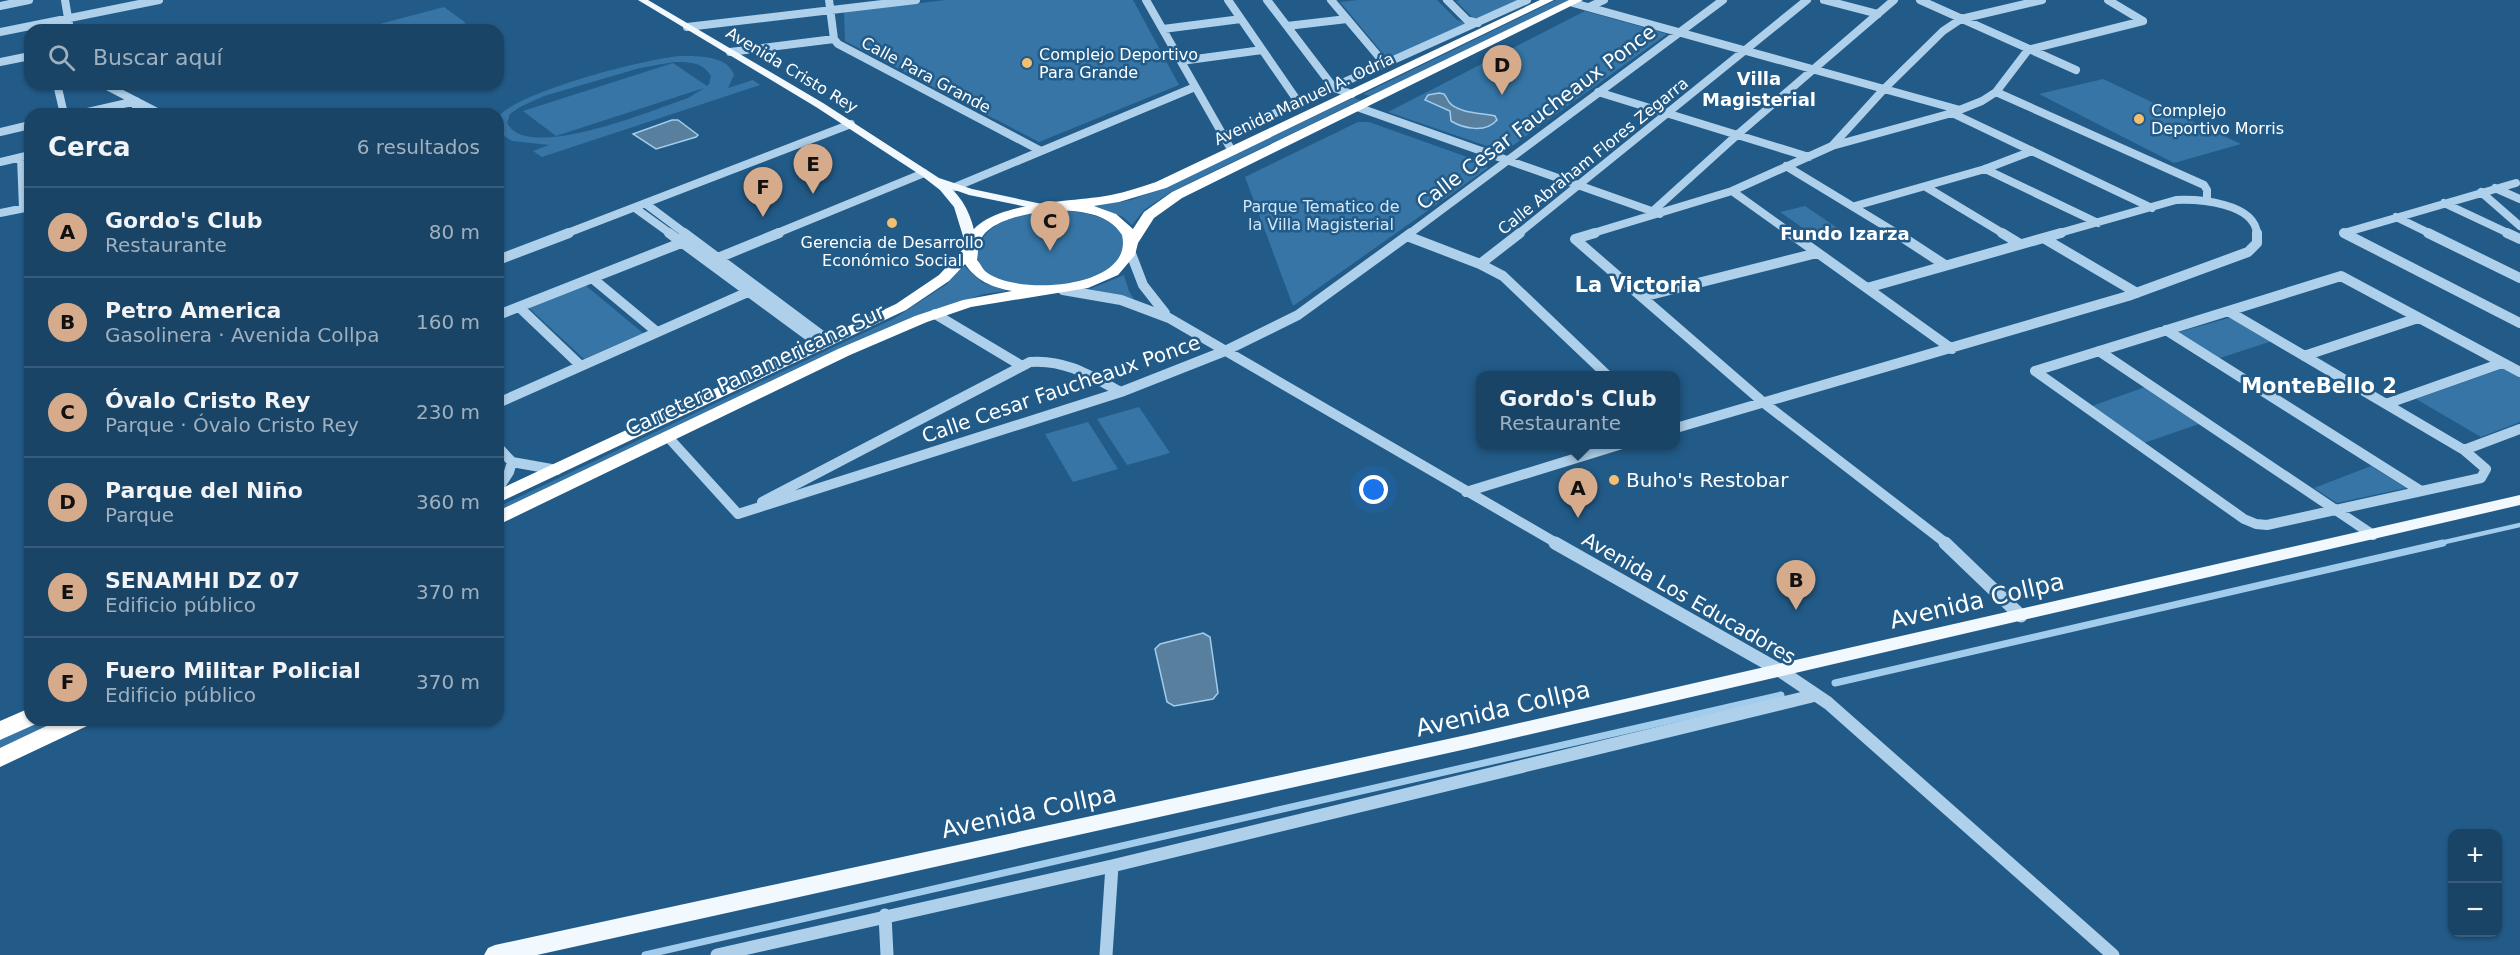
<!DOCTYPE html>
<html lang="es">
<meta charset="utf-8">
<style>
:root{--surface:#1a4466;--page:#274e6f;--text:#f1f3f6;--muted:#9fb0bf;--line:#385c7a;--accent:#d6ab8b}
body{margin:0;font-family:"DejaVu Sans",sans-serif;background:var(--page);color:var(--text)}
.controls{position:absolute;right:18px;bottom:18px;display:grid;overflow:hidden;border-radius:12px;box-shadow:0 2px 4px #0004}
.controls button{width:54px;height:54px;display:grid;place-items:center;padding:0;border:0;border-bottom:2px solid var(--line);background:var(--surface);color:var(--text);font:30px sans-serif}
.you{position:absolute;left:1374px;top:490px;width:21px;height:21px;margin:-15px;border:4px solid #fff;border-radius:50%;background:#1a73e8;box-shadow:0 0 0 9px #1a73e833}
.badge{display:grid;place-items:center;width:39px;height:39px;border-radius:50%;background:var(--accent);color:#111;font-size:20px;font-weight:700}
.pin{position:absolute;translate:-50% -50px;filter:drop-shadow(0 2px 3px #0008)}
.pin::after{content:'';position:absolute;top:32px;width:21px;height:18px;background:inherit;clip-path:polygon(0 0,100% 0,50% 100%)}
.popup{position:absolute;left:1476px;top:371px;width:204px;height:78px;box-sizing:border-box;display:grid;place-content:center;border-radius:12px;background:var(--surface);filter:drop-shadow(0 2px 4px #0005);font-size:20px;white-space:nowrap;color:var(--muted)}
.popup b{font-size:22px;color:var(--text)}
.popup::after{content:'';position:absolute;left:50%;top:100%;margin-left:-12px;border:12px solid transparent;border-top-color:var(--surface)}
.list{margin:0;padding:0;list-style:none}
h2{display:flex;justify-content:space-between;align-items:center;height:78px;margin:0;padding:0 24px;font-size:26px}
h2 small{font-size:20px;font-weight:400;color:var(--muted)}
.list li{display:grid;grid-template-columns:39px 1fr auto;gap:18px;align-items:center;box-sizing:border-box;height:90px;padding:0 24px;border-top:2px solid var(--line)}
.list b{display:block;font-size:22px;white-space:nowrap}
.list p{margin:0;font-size:20px;white-space:nowrap;color:var(--muted)}
.list em{font-size:20px;font-style:normal;color:var(--muted)}
.icon{flex:none;width:33px;height:33px;fill:none;stroke:currentColor;stroke-width:2;stroke-linecap:round;stroke-linejoin:round}
.map{position:relative;flex:none;width:2520px;height:955px;overflow:hidden}
.search{position:absolute;background:var(--surface);box-shadow:0 2px 4px #0004;left:24px;top:24px;width:480px;height:66px;display:flex;align-items:center;gap:15px;box-sizing:border-box;padding:0 21px;border-radius:18px;color:var(--muted);font-size:22px}
.panel{position:absolute;background:var(--surface);box-shadow:0 2px 4px #0004;left:24px;top:108px;width:480px;height:618px;border-radius:18px}
.map>svg:first-child{display:block}
.green{fill:#3675a5;fill-rule:evenodd}
.water{fill:#587f9e;stroke:#a2cceb;stroke-width:1.5}
.lines{fill:none;stroke-linecap:round;stroke-linejoin:round}
.stream-far1{stroke:#a2cceb;stroke-width:4.5}
.stream{stroke:#a2cceb;stroke-width:7}
.minor-far2{stroke:#aed0ea;stroke-width:8}
.minor-far1{stroke:#aed0ea;stroke-width:10}
.minor{stroke:#aed0ea;stroke-width:13}
.major{fill:#f1f8fe;fill-rule:evenodd}
.highway{fill:#fff;fill-rule:evenodd}
.poi-dot{fill:#f5bf70;stroke:#225b88;stroke-width:2}
.labels{text-anchor:middle;dominant-baseline:central;stroke-width:5;stroke-linejoin:round;paint-order:stroke}
.far-poi-label{font-size:16px;fill:#fff;stroke:#225b88;text-anchor:start}
.far-street-label{font-size:16px;fill:#fff;stroke:#225b88}
.far-park-label{font-size:16px;fill:#d2e7f7;stroke:#225b88}
.far-neighbourhood-label{font-size:18px;font-weight:bold;fill:#fff;stroke:#225b88}
.street-label{font-size:20px;fill:#fff;stroke:#225b88}
.poi-label{font-size:20px;fill:#fff;stroke:#225b88;text-anchor:start}
.neighbourhood-label{font-size:21px;font-weight:bold;fill:#fff;stroke:#225b88}
.near-street-label{font-size:24px;fill:#fff;stroke:#225b88}
</style>
<div class="map">
<svg width="2520" height="955" viewBox="0 0 2520 955">
<rect width="100%" height="100%" fill="#225b88"/>
<!-- green -->
<path class="green" d="M946,0H1133L1179,85L1039,142L845,41L844,12Z
M1358,0H1437L1457,20L1466,23L1393,57L1385,56L1340,2Z
M1460,0H1522L1479,20L1474,19L1456,1Z
M1556,0H1570L1371,96L1363,94Z
M444,7L466,23L441,30H357Z
M1585,11L1667,34L1504,152L1388,112Z
M680,56C698,56 727,55 734,75L728,88L753,80L760,85L542,157L533,151L549,145L512,141L498,132V118L501,114C526,90 644,59 680,56ZM674,62C689,62 703,62 711,76L709,84L707,86L673,63L523,111L556,136L704,88L688,98C655,109 528,163 507,123L510,114L520,107L544,96L640,68Z
M2103,79L2241,144L2174,163L2039,94Z
M1353,98L1361,100L1171,192L1144,210L1132,225L1123,217L1095,206L1131,200L1163,188Z
M1358,122H1369L1484,163L1488,168L1293,306L1245,177Z
M1805,206L1842,231L1817,238L1780,212Z
M1044,210C1067,209 1139,214 1122,254C1113,277 1063,289 1041,288C1033,287 1025,285 1018,284C1000,281 981,275 975,255C985,221 1012,217 1044,210Z
M963,265L983,283L1007,291L984,294L931,311L498,519V507L895,318L947,284Z
M1124,275L1129,291L1134,299L1090,289Z
M585,285L643,333L584,359L529,308Z
M2232,317L2272,341L2217,359L2176,333Z
M2504,368L2520,376V422L2481,437L2416,399Z
M2145,387L2199,424L2144,443L2092,406Z
M1139,407L1170,453L1127,465L1097,419Z
M1088,422L1118,469L1073,482L1045,434Z
M2371,466L2406,488L2337,503L2314,488Z
M42,720H69L0,753V740Z"/>
<!-- water -->
<path class="water" d="M1439,93L1444,94C1446,96 1447,99 1449,102C1457,113 1482,113 1495,116L1497,120C1486,133 1464,129 1451,121L1450,111L1425,100L1428,95Z
M672,120H678L698,135L696,137L656,149L633,134Z
M1203,633L1210,637L1218,693L1213,699L1174,706L1167,702L1155,649L1160,644Z"/>
<g class="lines">
<!-- stream-far1 -->
<path class="stream-far1" d="M2436,544L2520,525"/>
<!-- stream -->
<path class="stream" d="M1835,683L2443,543
M645,955L1781,695"/>
<!-- minor-far2 -->
<path class="minor-far2" d="M65,0L70,30
M829,0L834,39L838,44L1041,151
M1146,0L1232,151
M1228,0L1299,103
M1267,0L1334,88L1352,94
M1331,0L1385,64
M1447,0L1467,20L1478,23
M1824,0L1878,14
M1920,0L2076,70
M2108,0L2143,21
M1573,3L1960,110
M0,6L29,0
M1589,7L1604,0
M1287,26L1347,19
M687,27L916,0
M1163,29L1241,19
M0,32L159,0
M730,52L834,39
M1181,61L1262,50
M0,62L30,56
M57,84L64,114
M103,84L161,114
M1598,92L1809,157
M1996,92L2204,185L2207,190V200
M136,101V114
M1357,107L1660,214
M1952,113L2152,208
M79,114L136,101
M0,132L30,125
M1224,136L1527,0
M1832,146L1952,113L1982,101L1996,92L2028,50L2143,21
M21,157L23,208
M0,162L30,155
M1786,166L1898,234
M1985,169L2098,223
M955,187L1195,87
M1926,187L2004,234
M2495,188L2520,199
M1732,191L1832,146L1884,89L1943,31L1961,19L2042,0
M2481,192L2520,226
M2444,203L2510,234
M646,204L686,234
M1855,206L1985,169L2032,151
M635,208L671,234
M1653,211L1737,135L1894,0
M0,213L30,207
M2396,217L2431,234
M2344,233L2347,234
M2344,233L2516,183
M565,234L851,124
M775,234L924,173
M1409,234L1723,0
M1518,234L1807,0
M1590,234L1732,191L1792,234
M2056,234L2176,200C2199,199 2255,203 2257,234"/>
<!-- minor-far1 -->
<path class="minor-far1" d="M669,233L821,345
M684,233L829,341
M1790,233L1952,349
M1896,233L1945,265
M2002,233L2020,244
M2344,233L2520,323
M2428,233L2520,278
M2507,233L2520,239
M1407,236L1480,264L1503,276L1608,376
M1575,239L1764,403L1947,544
M1575,239L1595,233
M2045,239L2137,293
M1130,251L1143,285L1165,313
M718,258L779,233
M498,260L569,233
M1480,264L1520,233
M592,278L657,332
M1867,288L2061,233
M1063,290L1121,300L1169,318L1558,544
M1642,297L1817,253
M519,307L581,366
M935,314L1022,366
M498,315L681,243
M2166,330L2421,491
M2099,351L2373,535
M2304,356L2418,318
M2035,371L2244,519L2256,524L2267,525L2481,478L2486,469L2464,450L2228,311
M2035,371L2341,276L2520,372
M498,403L748,292
M2386,404L2502,363
M1676,428L2128,296L2248,252L2257,243V233
M668,437L738,514
M498,447L512,462L557,470
M2464,450L2520,429
M498,489L509,472L512,462
M1466,492L1622,444
M762,502L1030,362C1065,359 1091,376 1121,392
M738,514L1121,392L1225,351L1298,315L1411,233"/>
<!-- minor -->
<path class="minor" d="M1555,543L1779,670L1828,703L2113,955
M1945,543L2021,616
M885,915L887,955
M717,955L1112,866L1816,695
M1106,955L1112,866"/>
<!-- major -->
<path class="major" d="M638,0H648L823,103L939,178L972,189L1042,204L1048,207L1042,210L969,195L952,189C968,205 974,224 977,246L971,250L967,249L954,207L940,190L922,176L816,107Z
M2520,495V505L1471,748L537,955H484L488,948L495,945L1471,734Z"/>
<!-- highway -->
<path class="highway" d="M1540,0H1554L1166,188L1119,202L1094,206L1116,214L1133,229L1144,212L1172,192L1569,0H1583L1182,198L1154,218L1138,243L1135,255L1118,275L1088,288L971,307L927,322L850,355L498,525V511L838,349L915,316L963,300L1012,291C991,287 977,281 965,264L949,281L906,310L498,503V490L896,304L939,275L965,247C973,199 1075,203 1111,195C1126,192 1141,187 1156,182ZM1054,210C1078,211 1108,212 1122,235C1135,289 1015,297 985,271C982,268 980,263 977,260C978,254 978,246 980,241C990,218 1033,213 1054,210Z
M30,708V720H39L38,723L0,740V721Z
M59,720H90L87,726L0,767V748Z"/>
</g>
<!-- markers -->
<g class="poi-dot">
<circle cx="1027" cy="63" r="6"/>
<circle cx="2139" cy="119" r="6"/>
<circle cx="892" cy="223" r="6"/>
<circle cx="1614" cy="480" r="6"/>
</g>
<g class="labels">
<!-- far-poi labels -->
<g class="far-poi-label">
<text x="1039" y="54">Complejo Deportivo<tspan x="1039" dy="18">Para Grande</tspan></text>
<text x="2151" y="110">Complejo<tspan x="2151" dy="18">Deportivo Morris</tspan></text>
<text x="892" y="242" text-anchor="middle">Gerencia de Desarrollo<tspan x="892" dy="18">Económico Social</tspan></text>
</g>
<!-- far-street labels -->
<g class="far-street-label">
<text transform="translate(792 70) rotate(31)">Avenida Cristo Rey</text>
<text transform="translate(926 75) rotate(28)">Calle Para Grande</text>
<text transform="translate(1304 99) rotate(-25)">Avenida Manuel A. Odría</text>
<text transform="translate(1593 156) rotate(-39)">Calle Abraham Flores Zegarra</text>
</g>
<!-- far-park labels -->
<g class="far-park-label">
<text x="1321" y="206">Parque Tematico de<tspan x="1321" dy="18">la Villa Magisterial</tspan></text>
</g>
<!-- far-neighbourhood labels -->
<g class="far-neighbourhood-label">
<text x="1759" y="78">Villa<tspan x="1759" dy="21">Magisterial</tspan></text>
<text x="1845" y="233">Fundo Izarza</text>
</g>
<!-- street labels -->
<g class="street-label">
<text transform="translate(1536 117) rotate(-37)">Calle Cesar Faucheaux Ponce</text>
<text transform="translate(755 370) rotate(-25)">Carretera Panamericana Sur</text>
<text transform="translate(1061 389) rotate(-19)">Calle Cesar Faucheaux Ponce</text>
<text transform="translate(1689 598) rotate(30)">Avenida Los Educadores</text>
</g>
<!-- poi labels -->
<g class="poi-label">
<text x="1626" y="480">Buho's Restobar</text>
</g>
<!-- neighbourhood labels -->
<g class="neighbourhood-label">
<text x="1638" y="285">La Victoria</text>
<text x="2319" y="386">MonteBello 2</text>
</g>
<!-- near-street labels -->
<g class="near-street-label">
<text transform="translate(1977 601) rotate(-13)">Avenida Collpa</text>
<text transform="translate(1503 709) rotate(-13)">Avenida Collpa</text>
<text transform="translate(1029 812) rotate(-12)">Avenida Collpa</text>
</g>
</g>
</svg>
<div class="controls">
<button>+</button>
<button>−</button>
</div>
<div class="you"></div>
<div class="pin badge" style="left:1578px;top:518px">A</div>
<div class="popup"><b>Gordo's Club</b>Restaurante</div>
<div class="pin badge" style="left:1796px;top:610px">B</div>
<div class="pin badge" style="left:1050px;top:251px">C</div>
<div class="pin badge" style="left:1502px;top:95px">D</div>
<div class="pin badge" style="left:813px;top:194px">E</div>
<div class="pin badge" style="left:763px;top:217px">F</div>
<div class="search"><svg class="icon" aria-label="search" viewBox="0 0 24 24"><circle cx="10" cy="10" r="6"/><path d="M15 15l6 6"/></svg>Buscar aquí</div>
<section class="panel">
<h2>Cerca<small>6 resultados</small></h2>
<ul class="list">
<li><span class="badge">A</span><div><b>Gordo's Club</b><p>Restaurante</p></div><em>80 m</em></li>
<li><span class="badge">B</span><div><b>Petro America</b><p>Gasolinera · Avenida Collpa</p></div><em>160 m</em></li>
<li><span class="badge">C</span><div><b>Óvalo Cristo Rey</b><p>Parque · Óvalo Cristo Rey</p></div><em>230 m</em></li>
<li><span class="badge">D</span><div><b>Parque del Niño</b><p>Parque</p></div><em>360 m</em></li>
<li><span class="badge">E</span><div><b>SENAMHI DZ 07</b><p>Edificio público</p></div><em>370 m</em></li>
<li><span class="badge">F</span><div><b>Fuero Militar Policial</b><p>Edificio público</p></div><em>370 m</em></li>
</ul>
</section>
</div>
